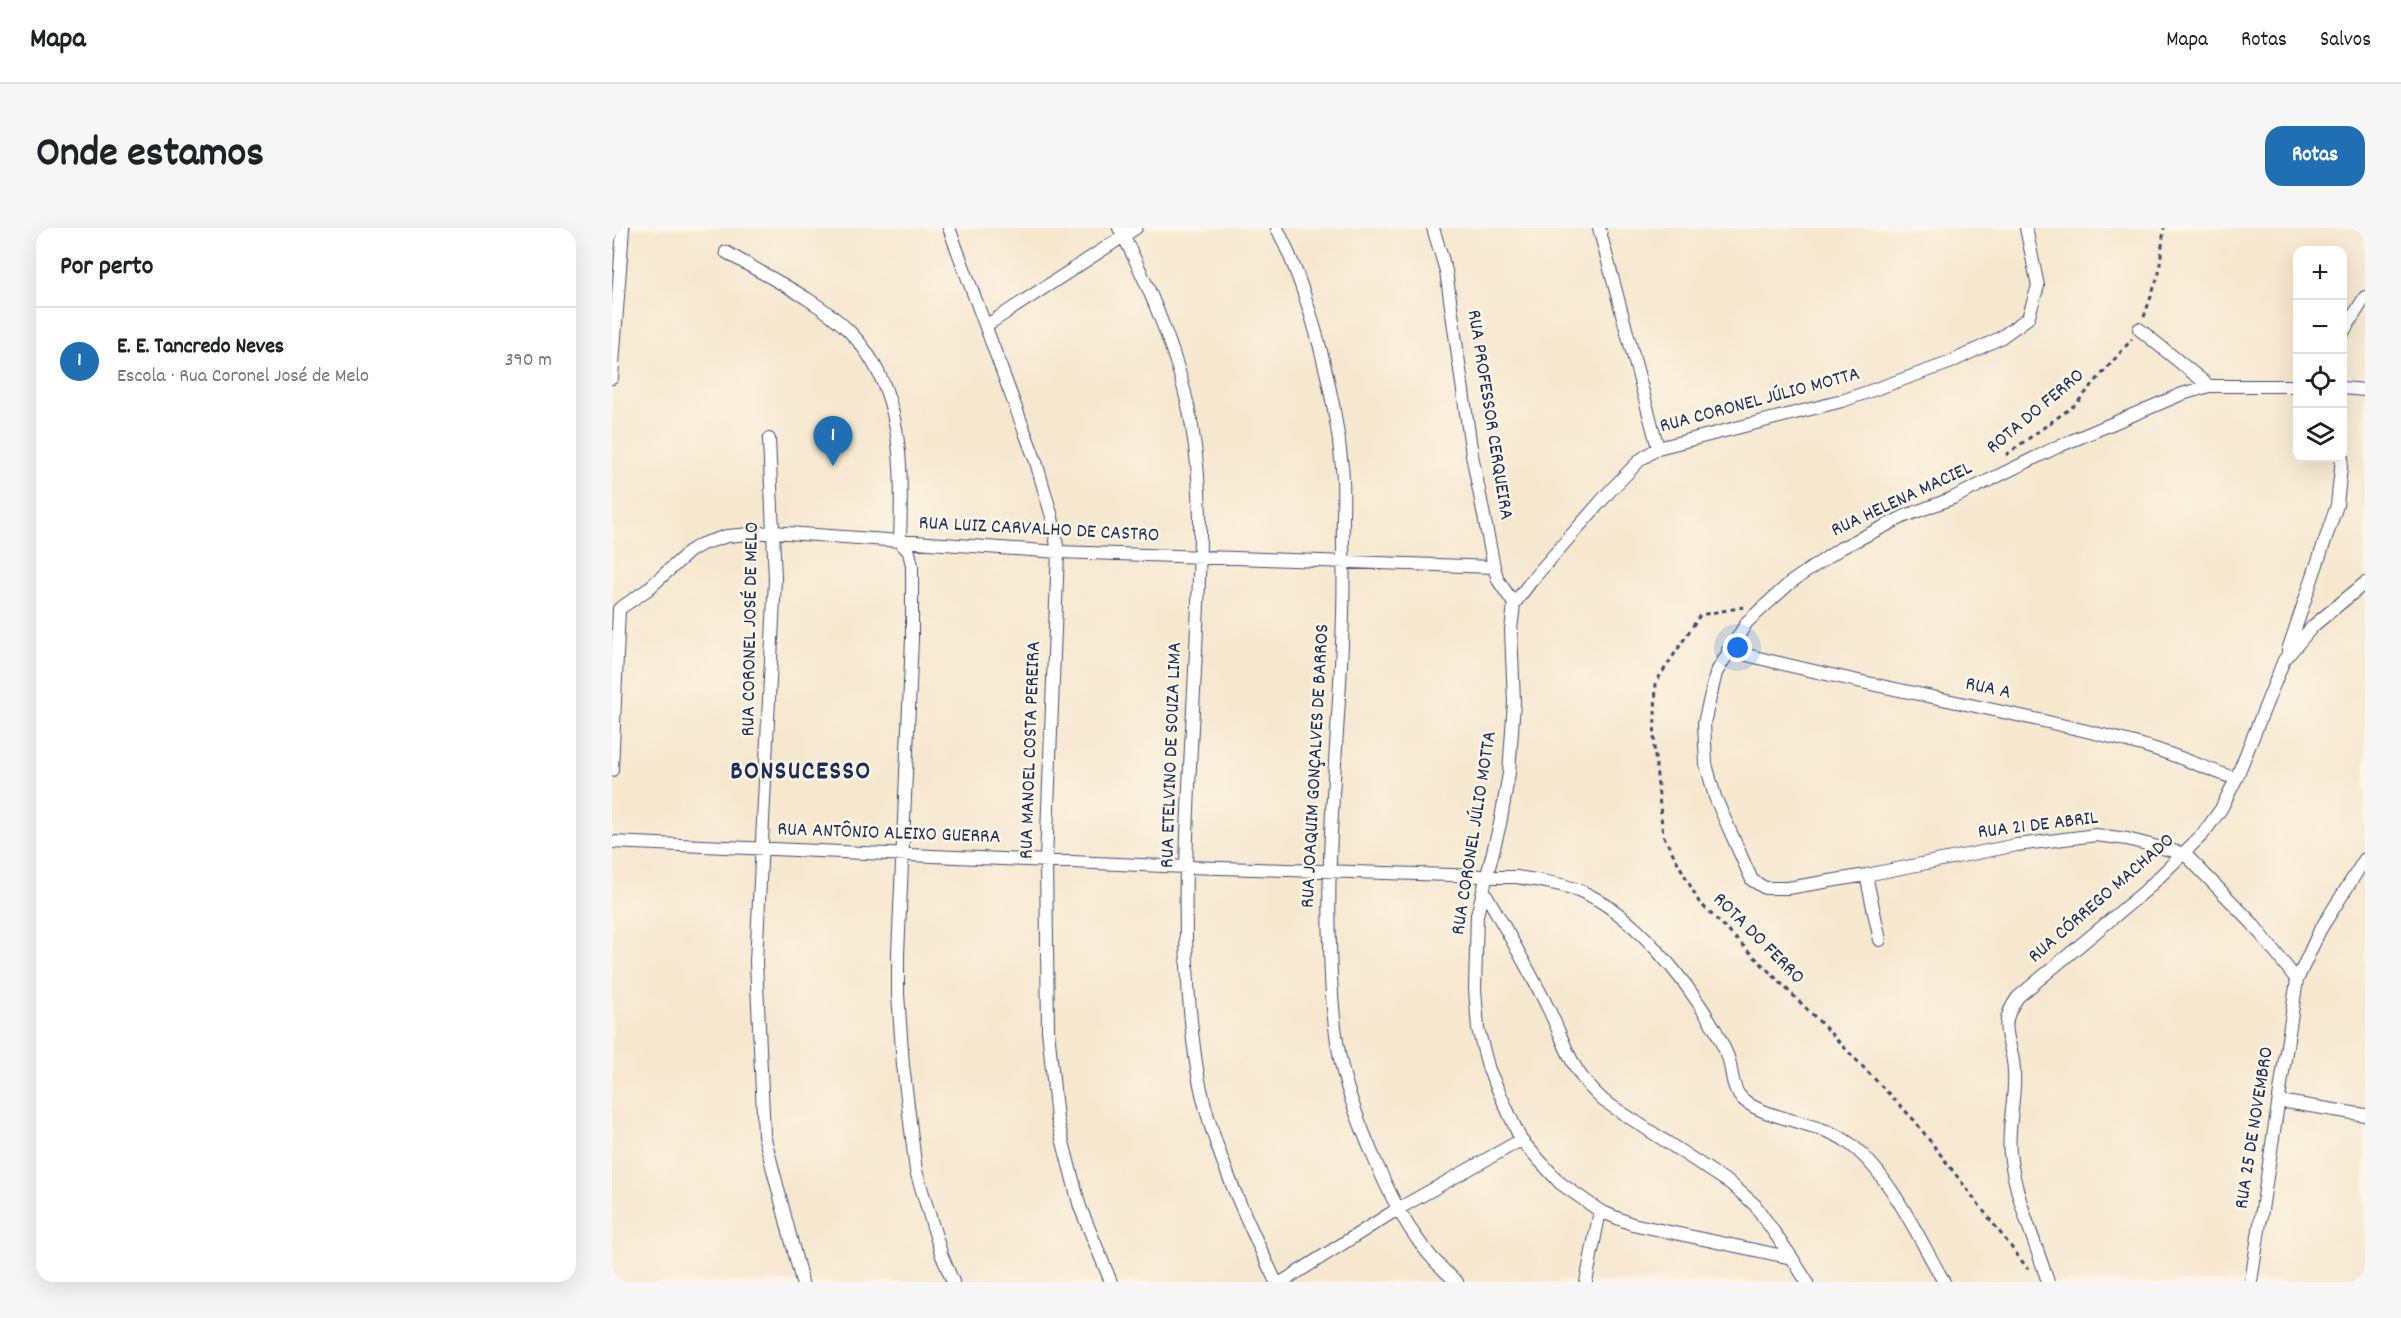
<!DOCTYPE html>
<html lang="pt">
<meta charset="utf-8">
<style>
:root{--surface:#fff;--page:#f6f6f6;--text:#202124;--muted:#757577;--line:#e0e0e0;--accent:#1f6fb2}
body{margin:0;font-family:Dekko,sans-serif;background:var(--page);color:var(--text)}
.controls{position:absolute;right:18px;top:18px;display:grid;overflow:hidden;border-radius:12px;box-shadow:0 6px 24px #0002}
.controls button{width:54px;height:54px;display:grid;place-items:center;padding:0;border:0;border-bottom:2px solid var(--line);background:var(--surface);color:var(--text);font:30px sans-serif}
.you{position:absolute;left:1126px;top:420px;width:21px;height:21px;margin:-15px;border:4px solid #fff;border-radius:50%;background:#1a73e8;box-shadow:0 0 0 9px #1a73e833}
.badge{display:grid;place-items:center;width:39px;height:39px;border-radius:50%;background:var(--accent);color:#fff;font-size:20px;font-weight:700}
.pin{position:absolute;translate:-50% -50px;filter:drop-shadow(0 2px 3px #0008)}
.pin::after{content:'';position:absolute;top:32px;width:21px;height:18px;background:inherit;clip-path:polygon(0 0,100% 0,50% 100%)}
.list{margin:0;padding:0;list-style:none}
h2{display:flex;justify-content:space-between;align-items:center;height:78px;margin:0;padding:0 24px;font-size:26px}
h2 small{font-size:20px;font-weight:400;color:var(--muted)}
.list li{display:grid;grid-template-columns:39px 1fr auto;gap:18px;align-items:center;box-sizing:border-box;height:108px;padding:0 24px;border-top:2px solid var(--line)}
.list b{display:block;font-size:22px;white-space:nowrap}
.list p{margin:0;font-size:20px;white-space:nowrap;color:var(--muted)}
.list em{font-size:20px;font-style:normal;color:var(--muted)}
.icon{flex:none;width:33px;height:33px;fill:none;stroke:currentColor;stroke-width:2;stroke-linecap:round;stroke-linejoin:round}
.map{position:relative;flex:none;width:1753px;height:1054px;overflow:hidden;border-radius:18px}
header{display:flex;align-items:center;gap:36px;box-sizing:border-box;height:84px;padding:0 30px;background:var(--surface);border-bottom:2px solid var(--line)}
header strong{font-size:28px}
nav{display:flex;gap:33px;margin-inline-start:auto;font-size:21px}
.intro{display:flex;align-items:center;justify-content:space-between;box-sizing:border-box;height:144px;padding:0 36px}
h1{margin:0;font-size:42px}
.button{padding:15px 27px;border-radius:18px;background:var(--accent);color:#fff;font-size:21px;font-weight:700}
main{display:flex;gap:36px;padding:0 36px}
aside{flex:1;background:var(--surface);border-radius:18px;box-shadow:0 6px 24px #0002}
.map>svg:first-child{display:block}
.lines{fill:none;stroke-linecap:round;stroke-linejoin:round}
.street-casing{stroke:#3c4b6f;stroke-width:14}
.path{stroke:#3c4b6f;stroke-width:3;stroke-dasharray:4.5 4.5;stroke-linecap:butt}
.street{stroke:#fff;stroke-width:12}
.labels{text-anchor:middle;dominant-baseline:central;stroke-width:5;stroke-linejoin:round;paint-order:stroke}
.street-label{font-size:20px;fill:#1b2f5e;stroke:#fcf5e5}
.district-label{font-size:26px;font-weight:bold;letter-spacing:1.5px;fill:#1b2f5e;stroke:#fcf5e5}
</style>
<header>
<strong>Mapa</strong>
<nav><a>Mapa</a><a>Rotas</a><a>Salvos</a></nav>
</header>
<div class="intro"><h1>Onde estamos</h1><a class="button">Rotas</a></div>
<main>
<aside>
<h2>Por perto<small></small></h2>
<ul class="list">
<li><span class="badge">1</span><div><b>E. E. Tancredo Neves</b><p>Escola · Rua Coronel José de Melo</p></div><em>390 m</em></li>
</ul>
</aside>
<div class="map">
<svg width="1753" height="1054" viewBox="0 0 1753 1054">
<rect width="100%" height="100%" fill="#fcf5e5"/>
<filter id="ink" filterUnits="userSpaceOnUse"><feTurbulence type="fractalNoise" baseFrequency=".0167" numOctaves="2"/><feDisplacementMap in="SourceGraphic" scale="12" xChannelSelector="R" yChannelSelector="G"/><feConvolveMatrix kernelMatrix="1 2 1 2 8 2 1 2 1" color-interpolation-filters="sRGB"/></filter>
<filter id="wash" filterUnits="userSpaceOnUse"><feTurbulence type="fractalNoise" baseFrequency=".008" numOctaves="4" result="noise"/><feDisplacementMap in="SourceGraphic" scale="24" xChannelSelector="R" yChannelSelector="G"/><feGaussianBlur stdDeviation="1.35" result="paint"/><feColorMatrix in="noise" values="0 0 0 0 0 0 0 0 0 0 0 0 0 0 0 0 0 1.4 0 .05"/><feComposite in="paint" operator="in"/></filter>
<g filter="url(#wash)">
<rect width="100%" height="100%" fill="#f6e7cf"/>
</g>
<g filter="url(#ink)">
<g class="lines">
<!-- street casing -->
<g class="street-casing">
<path id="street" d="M337,0L424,234L440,289L446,324L434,632L436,802L445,891L468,979L499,1054
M507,0C537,56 570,136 580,199C593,273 587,347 584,422C578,558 564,699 584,835C595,909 632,987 664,1054
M665,0C698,66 723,165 730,239C733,264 730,290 731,316C735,450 713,584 718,718C719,760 721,803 731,844C739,876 752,907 765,937C784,981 807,1023 845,1054
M821,0L834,43L860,227L882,339L886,352L902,376
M987,0L1046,220
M114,24C153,48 205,71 237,103C293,159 290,241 288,314L297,324L300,338V411L286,726V766L291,837L304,943L330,1028L341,1054
M375,97L524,0
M1527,101L1597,158
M1730,106L1753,69
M0,150L11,0
M1730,160L1753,162
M157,211L163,351L144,734L152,907L190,1054
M7,381L35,362L78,323L90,316L115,308L161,304L446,324L882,339
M1116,422C1253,459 1393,480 1530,517C1562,526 1593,540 1624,551
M1676,422L1725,277L1730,230
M0,542L7,381
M0,614L575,639L904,649C925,652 946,655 966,662C1021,684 1075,753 1104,803C1108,812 1114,823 1117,832C1120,844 1120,857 1127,867C1145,891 1206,893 1234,913C1277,943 1306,1009 1332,1054
M1254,647L1268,712
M872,663C895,703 918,743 938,784C956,822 959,844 992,873L1119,956L1143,977L1180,1030
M1685,752L1640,695L1573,626L1515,611L1484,607L1405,617L1254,647L1176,660H1153L1140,652L1134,639L1103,569L1094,536L1092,495L1104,445L1135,394L1179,354L1229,320L1293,288L1341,270L1445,219L1570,166L1597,158H1686
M1667,873L1753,887
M670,1054L784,982L909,912
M974,1054L988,983
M1195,1054L1180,1030L1020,996L988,983L948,955L909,912L877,842L866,801L863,761L865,687L888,596L897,545L902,474L899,402L902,376L920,352L998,263L1028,232L1046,220L1230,173L1337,135L1388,110L1416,90L1426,58L1414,0
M1436,1054C1423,1013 1403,969 1398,926C1395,899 1404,870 1402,843C1401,811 1383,800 1406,769L1533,663L1591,606L1609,581L1624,551L1672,432L1701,398L1753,355
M1639,1054L1685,752L1708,702L1753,631"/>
</g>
<!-- path -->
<path class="path" d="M1532,89L1547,45L1552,0
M1394,227L1464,176L1520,111
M1132,379L1088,387L1044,454L1042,519L1051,607L1087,674L1203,789L1302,892L1416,1041"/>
<!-- street -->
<use href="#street" class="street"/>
</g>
</g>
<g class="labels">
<!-- street labels -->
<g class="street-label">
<text transform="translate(1148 173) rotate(-15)">RUA CORONEL JÚLIO MOTTA</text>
<text transform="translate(1424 184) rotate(-40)">ROTA DO FERRO</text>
<text transform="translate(877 187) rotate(81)">RUA PROFESSOR CERQUEIRA</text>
<text transform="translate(1290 272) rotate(-25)">RUA HELENA MACIEL</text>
<text transform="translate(427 302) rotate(3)">RUA LUIZ CARVALHO DE CASTRO</text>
<text transform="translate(139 401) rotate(-89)">RUA CORONEL JOSÉ DE MELO</text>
<text transform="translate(1376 461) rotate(12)">RUA A</text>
<text transform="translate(419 522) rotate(-88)">RUA MANOEL COSTA PEREIRA</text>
<text transform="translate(560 527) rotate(-88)">RUA ETELVINO DE SOUZA LIMA</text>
<text transform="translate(704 538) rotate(-87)">RUA JOAQUIM GONÇALVES DE BARROS</text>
<text transform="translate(1426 598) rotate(-7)">RUA 21 DE ABRIL</text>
<text transform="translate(863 605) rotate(-81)">RUA CORONEL JÚLIO MOTTA</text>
<text transform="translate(277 606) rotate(2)">RUA ANTÔNIO ALEIXO GUERRA</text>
<text transform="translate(1490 671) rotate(-41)">RUA CÓRREGO MACHADO</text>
<text transform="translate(1146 711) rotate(45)">ROTA DO FERRO</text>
<text transform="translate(1643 900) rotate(-81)">RUA 25 DE NOVEMBRO</text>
</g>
<!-- district labels -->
<g class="district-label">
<text x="189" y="544">BONSUCESSO</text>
</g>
</g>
</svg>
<div class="controls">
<button>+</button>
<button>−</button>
<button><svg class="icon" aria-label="locate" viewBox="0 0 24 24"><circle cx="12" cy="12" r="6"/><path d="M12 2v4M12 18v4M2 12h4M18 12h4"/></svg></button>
<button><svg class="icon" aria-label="layers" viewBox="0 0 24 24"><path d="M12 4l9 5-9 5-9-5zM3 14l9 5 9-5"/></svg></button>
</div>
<div class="you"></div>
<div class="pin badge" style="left:221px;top:238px">1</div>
</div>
</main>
